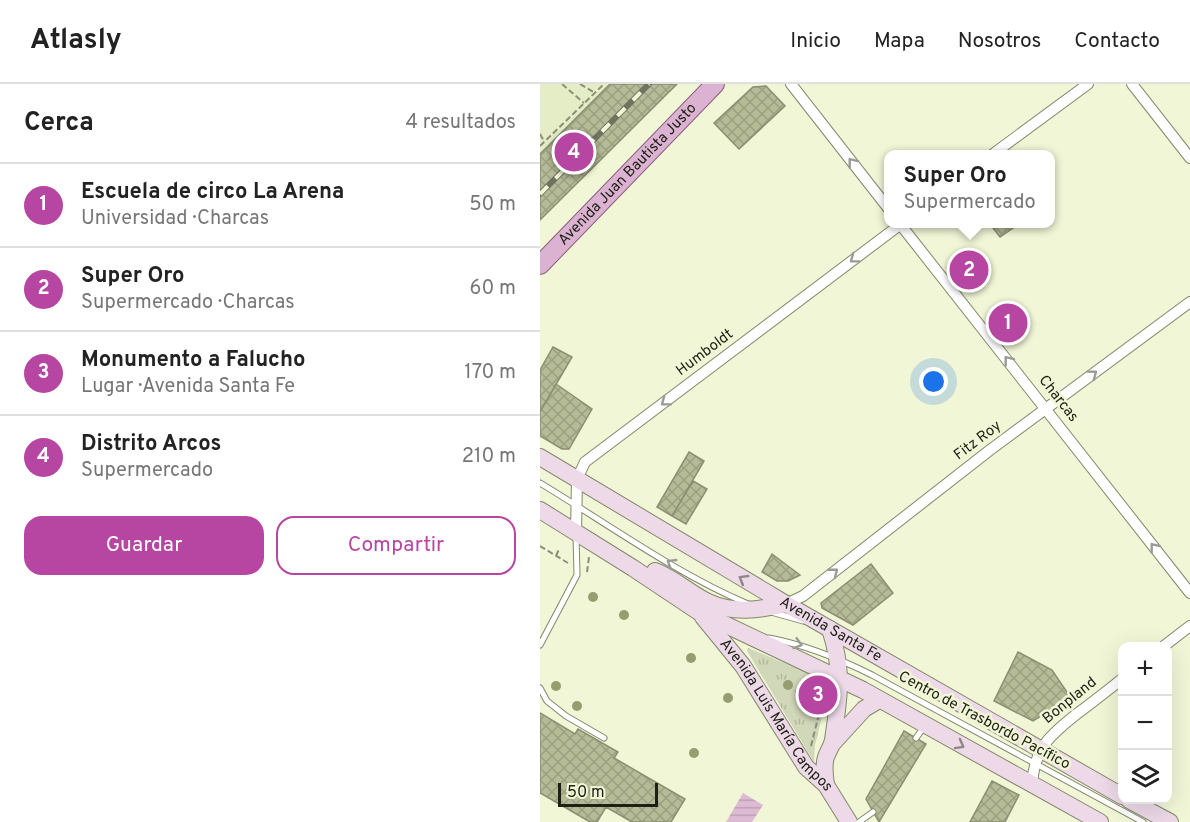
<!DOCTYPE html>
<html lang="es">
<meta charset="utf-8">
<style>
:root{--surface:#fff;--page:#f2f2f2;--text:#222;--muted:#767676;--line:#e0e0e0;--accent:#b646a2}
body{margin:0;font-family:Overpass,sans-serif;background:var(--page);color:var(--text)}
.controls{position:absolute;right:18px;bottom:18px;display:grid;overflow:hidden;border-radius:12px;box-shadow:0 6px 24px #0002}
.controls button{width:54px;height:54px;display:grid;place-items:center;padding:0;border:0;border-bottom:2px solid var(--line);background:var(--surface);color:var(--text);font:30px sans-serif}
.scale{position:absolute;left:18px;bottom:15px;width:100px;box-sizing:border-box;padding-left:6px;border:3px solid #1e2015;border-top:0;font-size:16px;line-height:21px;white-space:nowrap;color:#1e2015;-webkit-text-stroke:4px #f0f6d6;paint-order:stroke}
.you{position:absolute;left:394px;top:298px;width:21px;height:21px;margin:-15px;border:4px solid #fff;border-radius:50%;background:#1a73e8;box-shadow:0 0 0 9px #1a73e833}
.badge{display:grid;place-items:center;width:39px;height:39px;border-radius:50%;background:var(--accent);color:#fff;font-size:20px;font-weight:700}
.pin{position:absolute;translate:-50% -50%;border:3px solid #fff;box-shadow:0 2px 6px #0006}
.popup{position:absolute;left:344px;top:66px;width:171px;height:78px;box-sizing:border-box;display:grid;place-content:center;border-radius:12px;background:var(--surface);filter:drop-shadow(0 2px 4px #0005);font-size:20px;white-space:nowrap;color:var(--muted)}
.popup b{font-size:22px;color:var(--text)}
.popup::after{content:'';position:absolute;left:50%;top:100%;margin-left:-12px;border:12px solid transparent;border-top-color:var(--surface)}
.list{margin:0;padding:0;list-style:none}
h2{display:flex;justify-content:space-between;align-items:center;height:78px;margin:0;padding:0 24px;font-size:26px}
h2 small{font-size:20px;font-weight:400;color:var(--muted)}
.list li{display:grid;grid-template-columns:39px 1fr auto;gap:18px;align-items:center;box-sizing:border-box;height:84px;padding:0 24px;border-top:2px solid var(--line)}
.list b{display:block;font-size:22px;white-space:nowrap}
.list p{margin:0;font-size:20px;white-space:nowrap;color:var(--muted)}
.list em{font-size:20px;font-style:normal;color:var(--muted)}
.actions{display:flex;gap:12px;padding:18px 24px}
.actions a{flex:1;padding:14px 0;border:2px solid var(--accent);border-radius:18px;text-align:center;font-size:21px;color:var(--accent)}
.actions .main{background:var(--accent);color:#fff}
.icon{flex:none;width:33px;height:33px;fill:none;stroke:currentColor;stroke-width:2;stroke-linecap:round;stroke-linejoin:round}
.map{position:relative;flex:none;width:650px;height:738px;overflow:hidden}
header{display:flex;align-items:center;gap:36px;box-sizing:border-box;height:84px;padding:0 30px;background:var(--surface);border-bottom:2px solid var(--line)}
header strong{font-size:28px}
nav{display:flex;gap:33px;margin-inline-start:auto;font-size:21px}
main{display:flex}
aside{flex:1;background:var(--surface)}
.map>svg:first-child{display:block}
.built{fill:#e5edc6}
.park{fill:url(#park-tufts)}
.water{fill:url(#water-rules)}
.building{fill:url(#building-cross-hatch);stroke:#898f72;stroke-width:1.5}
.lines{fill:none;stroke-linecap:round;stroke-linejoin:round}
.lane-casing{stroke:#82886b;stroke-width:7}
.street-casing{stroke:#82886b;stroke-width:12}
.secondary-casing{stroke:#82886b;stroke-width:18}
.primary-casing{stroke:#895e7c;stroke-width:20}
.path{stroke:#8b8f79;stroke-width:2;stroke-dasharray:6 3;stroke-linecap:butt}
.lane{stroke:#fff;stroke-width:5}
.street{stroke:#fff;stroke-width:10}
.secondary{stroke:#edd9e8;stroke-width:16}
.primary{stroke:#dbb2d2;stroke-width:18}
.rail-casing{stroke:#707360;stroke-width:6}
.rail{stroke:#f0f6d6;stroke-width:4;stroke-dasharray:11;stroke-linecap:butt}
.tree{fill:#969d6f}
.oneway{stroke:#9a9b96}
.oneway2{stroke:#908689}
.labels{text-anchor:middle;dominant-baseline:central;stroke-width:5;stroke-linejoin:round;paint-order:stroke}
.street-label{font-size:15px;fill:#1e2015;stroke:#f0f6d6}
</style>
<header>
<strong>Atlasly</strong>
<nav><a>Inicio</a><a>Mapa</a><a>Nosotros</a><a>Contacto</a></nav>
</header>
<main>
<aside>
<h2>Cerca<small>4 resultados</small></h2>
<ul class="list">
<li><span class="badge">1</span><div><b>Escuela de circo La Arena</b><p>Universidad · Charcas</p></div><em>50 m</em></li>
<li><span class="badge">2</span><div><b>Super Oro</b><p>Supermercado · Charcas</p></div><em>60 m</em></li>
<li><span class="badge">3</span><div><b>Monumento a Falucho</b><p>Lugar · Avenida Santa Fe</p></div><em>170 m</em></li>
<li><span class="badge">4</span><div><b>Distrito Arcos</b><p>Supermercado</p></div><em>210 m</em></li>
</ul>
<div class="actions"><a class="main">Guardar</a><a>Compartir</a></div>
</aside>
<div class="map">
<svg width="650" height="738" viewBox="0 0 650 738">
<defs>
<pattern id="park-tufts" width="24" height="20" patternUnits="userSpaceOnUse" patternTransform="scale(1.5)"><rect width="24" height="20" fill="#d1d7b9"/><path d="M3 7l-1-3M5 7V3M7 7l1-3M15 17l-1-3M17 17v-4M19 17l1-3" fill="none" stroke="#b3b89e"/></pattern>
<pattern id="water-rules" width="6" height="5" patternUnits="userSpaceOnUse" patternTransform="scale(1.5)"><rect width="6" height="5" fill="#ddbbd4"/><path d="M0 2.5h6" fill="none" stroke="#bda0b5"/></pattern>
<pattern id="building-cross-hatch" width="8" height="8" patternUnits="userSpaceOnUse" patternTransform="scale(1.5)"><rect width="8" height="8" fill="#b4bb96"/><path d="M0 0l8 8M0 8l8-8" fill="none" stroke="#9aa080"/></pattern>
</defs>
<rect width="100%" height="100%" fill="#f0f6d6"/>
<!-- built -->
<path class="built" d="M0,0H137L0,136Z"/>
<!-- park -->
<path class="park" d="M208,564L274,591L288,602V608L275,661L274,678L207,567Z"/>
<!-- water -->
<path class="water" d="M203,709L223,721L212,738H186Z"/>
<!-- building -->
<path class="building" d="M70,0H137L0,136V70Z
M226,2L245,22L199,65L174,39L213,3Z
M450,140H479L460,153Z
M13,263L32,273L0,328V286Z
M16,300L52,325L29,365H22L0,352V328Z
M149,368L164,377L132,432L117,423Z
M153,397L167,405L146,440L132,432Z
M232,470L260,491L248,497H237L222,488Z
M331,480L353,509L313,541L282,524L281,519Z
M478,568L512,586L531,614L493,637L454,617Z
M0,629L35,650L38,645L78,668L74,674L145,715L131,738H92L66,723L57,738H50L0,709Z
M364,647L386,660L339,738L326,715Z
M452,697L479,711L465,738H430Z"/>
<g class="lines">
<!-- lane casing -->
<g class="lane-casing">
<path id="lane" d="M0,399C68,440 135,489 208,520
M231,528L263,537
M229,554C266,561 298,574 332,591L603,738
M0,561L37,491L36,451
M0,604L7,617L26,632L64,654
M376,654L384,643
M319,738L333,728"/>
</g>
<!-- street casing -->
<g class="street-casing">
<path id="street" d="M251,0L348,124
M592,0L650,74
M453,70L548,0
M360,140L650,509
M36,449L37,395L45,378L361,140
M246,520L263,512L450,366L650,218
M624,562L650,542
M492,701C494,664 511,650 538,629C553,618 568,606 582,595"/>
</g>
<!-- secondary casing -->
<g class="secondary-casing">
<g id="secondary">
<path id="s1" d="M0,373L246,520L582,712"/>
<path d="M0,426L93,484L159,528L323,606L560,738"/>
<path d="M115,487C134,494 149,509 168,518C193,530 219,526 246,520"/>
<path id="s2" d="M163,533L203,582L266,683L286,701L309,738"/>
<path d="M292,660L324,625L339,616"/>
<path d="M286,701C285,692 283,682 286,673C288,667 292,662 293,656C299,614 304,587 290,545"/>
<path d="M589,716L630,738"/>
</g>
</g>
<!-- primary casing -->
<g class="primary-casing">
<g id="primary">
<path id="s3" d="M0,181L175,0"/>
</g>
</g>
<!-- path -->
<path class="path" d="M22,0L44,19
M40,0L55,9
M0,50L4,57
M0,62L64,0
M0,462L28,479
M16,472L19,465
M47,488L49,473
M271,662L282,618"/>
<!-- lane -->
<use href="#lane" class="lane"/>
<!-- street -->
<use href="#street" class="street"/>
<!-- secondary -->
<use href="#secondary" class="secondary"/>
<!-- primary -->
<use href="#primary" class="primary"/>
<!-- rail casing -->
<g class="rail-casing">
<path id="rail" d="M0,110L109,0"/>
</g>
<!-- rail -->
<use href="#rail" class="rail"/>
</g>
<!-- trees -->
<g class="tree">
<circle cx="53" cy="513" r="5"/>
<circle cx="84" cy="531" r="5"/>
<circle cx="151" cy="574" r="5"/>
<circle cx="248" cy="601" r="5"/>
<circle cx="16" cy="602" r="5"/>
<circle cx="188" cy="614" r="5"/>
<circle cx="37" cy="622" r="5"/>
<circle cx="154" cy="669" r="5"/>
</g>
<!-- one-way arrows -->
<defs><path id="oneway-chevron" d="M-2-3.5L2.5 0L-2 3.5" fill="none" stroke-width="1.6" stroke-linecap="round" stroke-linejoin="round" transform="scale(1.5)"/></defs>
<g class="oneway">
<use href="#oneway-chevron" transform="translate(312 78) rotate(-128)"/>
<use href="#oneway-chevron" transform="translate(314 175) rotate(143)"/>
<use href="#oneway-chevron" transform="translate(468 276) rotate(-128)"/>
<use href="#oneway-chevron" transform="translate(553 290) rotate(-37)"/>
<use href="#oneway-chevron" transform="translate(125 318) rotate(143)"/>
<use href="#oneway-chevron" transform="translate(614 463) rotate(-128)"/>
<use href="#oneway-chevron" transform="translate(131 479) rotate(-149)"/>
<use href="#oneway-chevron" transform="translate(294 488) rotate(-38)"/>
<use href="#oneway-chevron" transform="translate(258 560) rotate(16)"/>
</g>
<g class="oneway2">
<use href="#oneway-chevron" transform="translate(203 495) rotate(-149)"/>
<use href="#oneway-chevron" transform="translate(420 661) rotate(29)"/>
</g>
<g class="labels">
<!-- street labels -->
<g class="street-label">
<text stroke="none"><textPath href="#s3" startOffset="126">Avenida Juan Bautista Justo</textPath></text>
<text transform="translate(165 269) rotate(-37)">Humboldt</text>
<text transform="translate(518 315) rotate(52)">Charcas</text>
<text transform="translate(438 357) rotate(-37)">Fitz Roy</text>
<text stroke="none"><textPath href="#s1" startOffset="338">Avenida Santa Fe</textPath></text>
<text transform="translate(530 617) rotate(-39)">Bonpland</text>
<text stroke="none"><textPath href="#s2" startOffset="123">Avenida Luis María Campos</textPath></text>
<text transform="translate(444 637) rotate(28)">Centro de Trasbordo Pacífico</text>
</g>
</g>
</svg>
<div class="controls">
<button>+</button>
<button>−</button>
<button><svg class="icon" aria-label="layers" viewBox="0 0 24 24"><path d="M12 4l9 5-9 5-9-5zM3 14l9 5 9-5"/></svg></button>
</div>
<div class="scale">50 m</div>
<div class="you"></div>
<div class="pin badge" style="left:468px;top:239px">1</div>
<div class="pin badge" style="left:429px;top:186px">2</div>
<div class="popup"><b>Super Oro</b>Supermercado</div>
<div class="pin badge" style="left:278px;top:611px">3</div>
<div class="pin badge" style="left:34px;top:68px">4</div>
</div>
</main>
